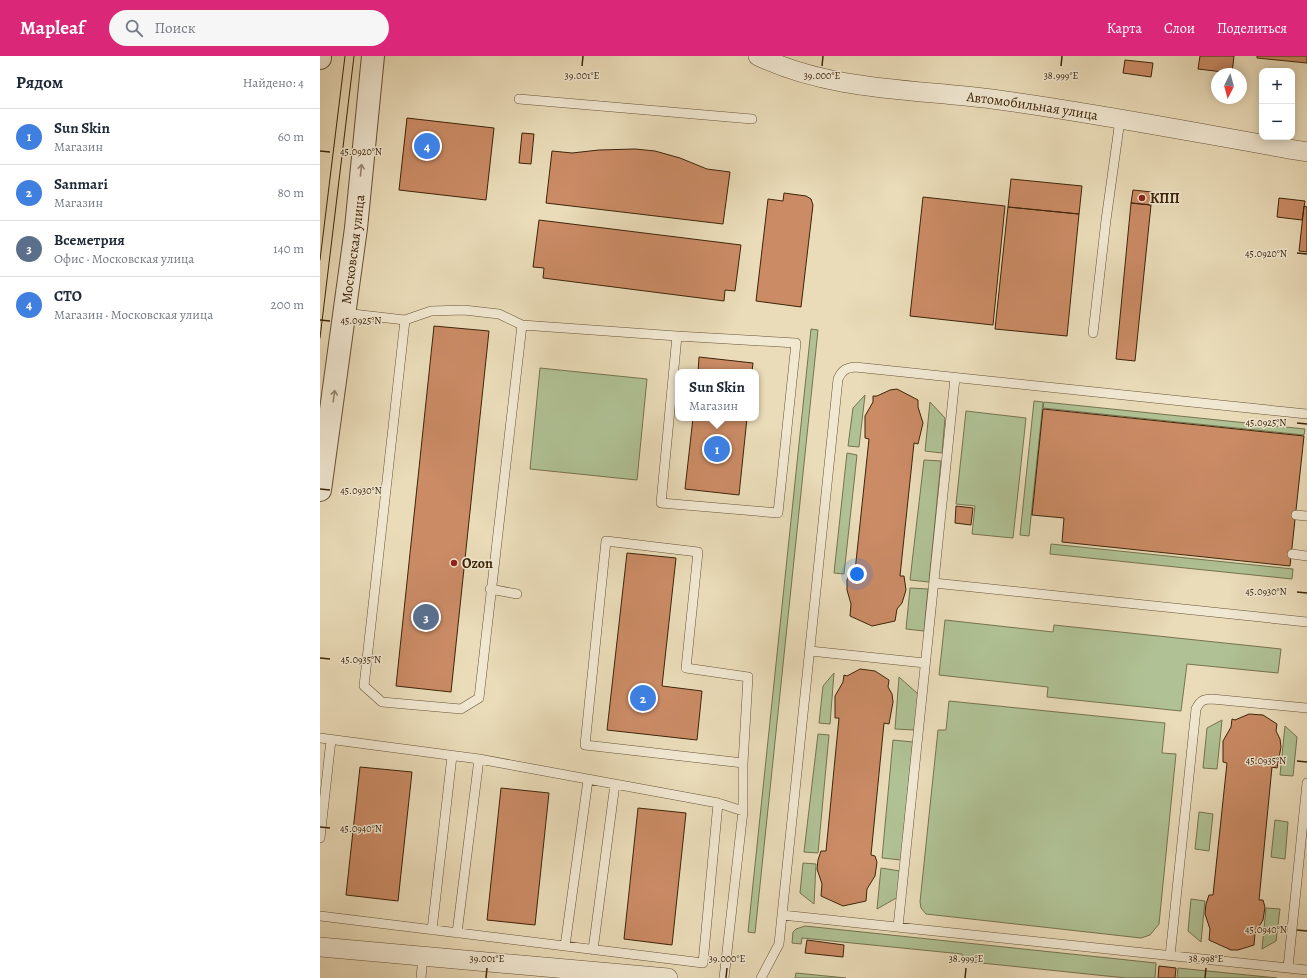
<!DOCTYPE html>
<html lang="ru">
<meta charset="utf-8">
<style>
:root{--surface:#fff;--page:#f6f6f7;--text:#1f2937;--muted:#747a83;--line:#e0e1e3;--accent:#db2777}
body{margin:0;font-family:Alegreya,serif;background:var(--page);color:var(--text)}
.controls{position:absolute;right:12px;top:12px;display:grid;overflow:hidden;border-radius:8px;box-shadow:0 2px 10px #0003}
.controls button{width:36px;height:36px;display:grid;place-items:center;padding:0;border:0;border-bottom:1px solid var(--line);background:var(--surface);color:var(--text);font:20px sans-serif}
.compass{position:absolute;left:891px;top:12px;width:36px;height:36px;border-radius:50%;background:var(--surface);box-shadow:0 2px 10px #0003;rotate:186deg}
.you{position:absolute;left:537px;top:518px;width:14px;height:14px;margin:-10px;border:3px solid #fff;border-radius:50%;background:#1a73e8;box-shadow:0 0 0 6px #1a73e833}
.badge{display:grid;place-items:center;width:26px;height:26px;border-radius:50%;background:var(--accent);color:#fff;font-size:13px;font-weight:700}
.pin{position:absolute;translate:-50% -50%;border:2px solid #fff;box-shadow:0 1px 4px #0006}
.popup{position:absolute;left:355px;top:313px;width:84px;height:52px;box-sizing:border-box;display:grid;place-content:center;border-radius:8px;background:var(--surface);filter:drop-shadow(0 1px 3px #0005);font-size:13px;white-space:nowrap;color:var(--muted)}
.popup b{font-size:15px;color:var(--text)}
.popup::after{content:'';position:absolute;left:50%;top:100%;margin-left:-8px;border:8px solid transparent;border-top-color:var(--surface)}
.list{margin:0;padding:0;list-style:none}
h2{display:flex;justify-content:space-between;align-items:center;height:52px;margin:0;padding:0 16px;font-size:17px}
h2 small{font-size:13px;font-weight:400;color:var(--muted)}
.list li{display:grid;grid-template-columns:26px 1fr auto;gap:12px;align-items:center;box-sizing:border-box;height:56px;padding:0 16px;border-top:1px solid var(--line)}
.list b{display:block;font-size:15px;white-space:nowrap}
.list p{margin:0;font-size:13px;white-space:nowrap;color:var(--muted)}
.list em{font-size:13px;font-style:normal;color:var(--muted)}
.icon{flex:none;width:22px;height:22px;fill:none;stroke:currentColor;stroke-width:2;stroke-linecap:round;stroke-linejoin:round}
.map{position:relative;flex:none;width:987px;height:922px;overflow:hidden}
header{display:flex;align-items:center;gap:24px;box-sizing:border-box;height:56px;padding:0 20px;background:var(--accent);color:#fff}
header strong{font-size:19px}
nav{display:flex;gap:22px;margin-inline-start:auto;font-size:14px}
.search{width:280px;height:36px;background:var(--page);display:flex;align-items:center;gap:10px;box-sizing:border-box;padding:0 14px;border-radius:22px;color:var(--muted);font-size:15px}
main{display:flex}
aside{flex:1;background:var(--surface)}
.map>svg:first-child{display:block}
.green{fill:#b0c295;stroke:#76734e}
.building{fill:#ca8b65;stroke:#3d2408}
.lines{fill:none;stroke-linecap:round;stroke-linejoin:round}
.service-casing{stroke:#685234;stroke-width:10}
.minor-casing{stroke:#685234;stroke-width:20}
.tertiary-casing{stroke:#685234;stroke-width:24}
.service{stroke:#f1e8d2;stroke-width:9}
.minor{stroke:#f1e8d2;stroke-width:19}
.tertiary{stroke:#f1e8d2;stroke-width:22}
.tram{stroke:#3d2408;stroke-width:1}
.oneway{stroke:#97866d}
.ticks{fill:none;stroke:#3d2408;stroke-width:1.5}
.poi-dot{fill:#8f2418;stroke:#f1e8d2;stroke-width:1.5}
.labels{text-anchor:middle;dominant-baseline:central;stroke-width:3;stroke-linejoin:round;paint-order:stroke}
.street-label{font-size:14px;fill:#3d2408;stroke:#f1e8d2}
.poi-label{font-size:14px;font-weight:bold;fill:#3d2408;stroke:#f1e8d2;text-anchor:start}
.ticks-label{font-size:10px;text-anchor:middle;fill:#3d2408;stroke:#f1e8d2;stroke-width:3;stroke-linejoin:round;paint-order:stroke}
</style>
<header>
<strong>Mapleaf</strong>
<div class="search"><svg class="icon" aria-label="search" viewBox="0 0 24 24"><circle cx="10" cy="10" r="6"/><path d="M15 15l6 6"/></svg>Поиск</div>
<nav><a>Карта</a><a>Слои</a><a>Поделиться</a></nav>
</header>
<main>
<aside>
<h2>Рядом<small>Найдено: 4</small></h2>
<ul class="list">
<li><span class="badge" style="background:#3f7fe0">1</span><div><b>Sun Skin</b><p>Магазин</p></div><em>60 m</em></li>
<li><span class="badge" style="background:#3f7fe0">2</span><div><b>Sanmari</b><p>Магазин</p></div><em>80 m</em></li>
<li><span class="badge" style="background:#5c6f8a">3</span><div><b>Всеметрия</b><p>Офис · Московская улица</p></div><em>140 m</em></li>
<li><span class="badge" style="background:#3f7fe0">4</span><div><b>СТО</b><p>Магазин · Московская улица</p></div><em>200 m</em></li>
</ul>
</aside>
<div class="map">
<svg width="987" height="922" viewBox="0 0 987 922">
<rect width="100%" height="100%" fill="#eadcb9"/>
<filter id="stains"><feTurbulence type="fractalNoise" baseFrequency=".005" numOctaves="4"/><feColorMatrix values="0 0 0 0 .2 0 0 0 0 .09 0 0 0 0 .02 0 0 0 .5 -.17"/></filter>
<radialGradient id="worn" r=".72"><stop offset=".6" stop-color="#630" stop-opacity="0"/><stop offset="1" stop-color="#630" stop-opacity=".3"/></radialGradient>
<!-- green -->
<path class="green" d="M491,273L498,274L435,877L428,876Z
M220,312L327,323L317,424L210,413Z
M545,339L539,391L528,390L533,352Z
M714,345L723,346L709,480L700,479Z
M610,346L625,362L622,397L605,395Z
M724,346L985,373L984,379L723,352Z
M646,355L706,362L693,482L652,478L655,450L636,448Z
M527,397L537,399L524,518L514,517Z
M604,404L621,405L609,526L590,524Z
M731,488L973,513L972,523L730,498Z
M590,532L608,533L604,575L586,573Z
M625,564L733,576L734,569L961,593L958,617L867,608L861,655L727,641L728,631L619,619Z
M514,617L510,668L499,667L503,630Z
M579,621L598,638L595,674L575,673Z
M629,645L845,667L842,697L856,698L839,868L830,879L821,882L606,858L601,852L600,846L618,674H626Z
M902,664L897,713L883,712L887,672Z
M965,670L977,681L973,720L960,719Z
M498,678L509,679L498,797L484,796Z
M573,684L593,686L581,804L562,802Z
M879,756L893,758L889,795L875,793Z
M955,764L968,766L965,803L951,801Z
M483,807L496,808L494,848L480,837Z
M561,812L580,815L578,841L557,853Z
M871,843L885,845L881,886L868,875Z
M946,852L960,853L956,885L942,893Z
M485,870L836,907L835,922H806L642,905V898L482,882L481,888L472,887L473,876L476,873Z
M858,912L957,922H857Z
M476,917L526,922H475Z"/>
<!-- building -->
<path class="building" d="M880,0H914L912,17L878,13Z
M937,0H987V7L937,2Z
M805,4L833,7L831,21L803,17Z
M87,62L174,72L166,144L79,134Z
M202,77L214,78L211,108L199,107Z
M315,93L335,95L360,102L387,113L410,116L403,168L226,147L232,95L252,97L279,94Z
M691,123L762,130L759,158L688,151Z
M813,134L832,136L831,149L811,147Z
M464,137L486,140L491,143L493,149L481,251L436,245L448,143L463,145Z
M603,141L685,150L673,269L590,260Z
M959,142L985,145L982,164L957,161Z
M811,147L831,149L815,305L796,303Z
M984,150L987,151V196L979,195Z
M688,151L759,158L747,280L675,273Z
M219,164L421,189L415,235L405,234L404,245L223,222L224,212L213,211Z
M114,270L169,275L131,636L76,630Z
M379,301L433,307L432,316H378Z
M577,333L598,344V351L603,367L598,388L594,387L580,520H584L586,534L582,547L577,553L575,565L552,570L530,560L531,548L527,534V524L531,515H535L549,383L545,382V360L553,346V340H557L570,334Z
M723,353L984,380L970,510L742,486L744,462L712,459Z
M373,362H427L419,439L365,433Z
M636,450L653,452L651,469L635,467Z
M307,497L356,502L342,630L382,635L377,684L287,674Z
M540,613L555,615L569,624L568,631L572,638L573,646L569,668L564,667L551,799L555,800L557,806L555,820L547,833L546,845L523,850L501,840L502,828L497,813L498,804L501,795H506L519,662H515V640L523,626L524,619L527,620Z
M929,658L943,659L957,668L956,675L960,683L961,691L957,712L952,711L939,844H943L945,851L943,864L935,877L934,889L918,894H911L889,884L890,873L885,858L886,848L889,839H893L907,707L903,706V685L911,671L912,663L915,664Z
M40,711L92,716L78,845L26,839Z
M181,732L229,737L215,869L167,864Z
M318,752L366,757L352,889L304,883Z
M487,884L524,889L523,901L485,897Z
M839,910L856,912L855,922H838Z"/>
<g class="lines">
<!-- service casing -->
<g class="service-casing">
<path id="service" d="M199,43L432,63
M24,257L85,264L111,255L144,254L179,258L202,269L159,642L141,653L62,646L44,630L85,264
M202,269L357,280L341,447L458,457L476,287L357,280
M773,277L786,164L800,64
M976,459L987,460
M972,498L987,500
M614,527L987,566
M170,533L197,538
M490,595L605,607
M0,682L159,703L398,747L423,755
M0,782L11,684
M462,859L518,323C522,314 526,312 535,311L987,358
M0,860L383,907L398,747
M578,871L635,322
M112,874L132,700
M137,877L159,703
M245,890L268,724
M273,894L295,728
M850,900L876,653C880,645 883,643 892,643L987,652
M968,912L987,727
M101,922L103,900
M404,922L423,755V707L428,621L366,612L378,496L286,485L265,689L423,707
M441,922L459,888L462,859L987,914"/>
</g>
<!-- minor casing -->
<g class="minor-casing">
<g id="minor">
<path id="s1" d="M438,0C510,35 595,33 672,43C777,57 882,78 987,96"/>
<path d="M0,891L348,922"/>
</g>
</g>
<!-- tertiary casing -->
<g class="tertiary-casing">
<g id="tertiary">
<path d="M0,2V0"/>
<path id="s2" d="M0,434L36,172L53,0"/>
</g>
</g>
<!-- service -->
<use href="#service" class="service"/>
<!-- minor -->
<use href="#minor" class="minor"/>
<!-- tertiary -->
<use href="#tertiary" class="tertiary"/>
<!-- tram -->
<path class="tram" d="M0,204L25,0
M0,282L34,0"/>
</g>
<!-- one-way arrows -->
<defs><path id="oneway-shaft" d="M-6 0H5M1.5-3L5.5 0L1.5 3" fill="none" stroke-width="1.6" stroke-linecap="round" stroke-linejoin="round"/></defs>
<g class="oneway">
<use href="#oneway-shaft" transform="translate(41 114) rotate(-84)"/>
<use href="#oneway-shaft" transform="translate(14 340) rotate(-82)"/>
</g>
<!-- ticks -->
<path class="ticks" d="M262,10L263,0M502,10L503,0M741,10L742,0M0,95L10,96M977,197L987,198M0,264L10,265M977,367L987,368M0,433L10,434M977,536L987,537M0,602L10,603M977,705L987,706M0,771L10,772M977,874L987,875M166,922L167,912M406,922L407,912M645,922L646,912M885,922L886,912"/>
<!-- markers -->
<g class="poi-dot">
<circle cx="822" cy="142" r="4"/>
<circle cx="134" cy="507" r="4"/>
</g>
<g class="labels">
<!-- street labels -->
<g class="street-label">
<text stroke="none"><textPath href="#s1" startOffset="280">Автомобильная улица</textPath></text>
<text stroke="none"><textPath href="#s2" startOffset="243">Московская улица</textPath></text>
</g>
<!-- poi labels -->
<g class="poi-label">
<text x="830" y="142">КПП</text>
<text x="142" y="507">Ozon</text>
</g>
</g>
<g class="ticks-label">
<text x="262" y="23">39.001°E</text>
<text x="502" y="23">39.000°E</text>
<text x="741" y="23">38.999°E</text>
<text x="41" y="99">45.0920°N</text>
<text x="946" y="201">45.0920°N</text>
<text x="41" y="268">45.0925°N</text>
<text x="946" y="370">45.0925°N</text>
<text x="41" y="438">45.0930°N</text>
<text x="946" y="539">45.0930°N</text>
<text x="41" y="607">45.0935°N</text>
<text x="946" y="708">45.0935°N</text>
<text x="41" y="776">45.0940°N</text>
<text x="946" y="877">45.0940°N</text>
<text x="167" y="906">39.001°E</text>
<text x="407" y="906">39.000°E</text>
<text x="646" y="906">38.999°E</text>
<text x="886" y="906">38.998°E</text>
</g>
<rect width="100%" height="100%" filter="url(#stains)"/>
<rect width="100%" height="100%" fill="url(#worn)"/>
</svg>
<div class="controls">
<button>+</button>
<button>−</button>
</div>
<svg class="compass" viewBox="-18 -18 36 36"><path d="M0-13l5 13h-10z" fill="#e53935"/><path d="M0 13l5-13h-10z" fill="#747a83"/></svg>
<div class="you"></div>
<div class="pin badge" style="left:397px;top:393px;background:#3f7fe0">1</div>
<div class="popup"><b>Sun Skin</b>Магазин</div>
<div class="pin badge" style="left:323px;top:642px;background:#3f7fe0">2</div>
<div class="pin badge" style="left:106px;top:561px;background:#5c6f8a">3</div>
<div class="pin badge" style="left:107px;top:90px;background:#3f7fe0">4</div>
</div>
</main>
